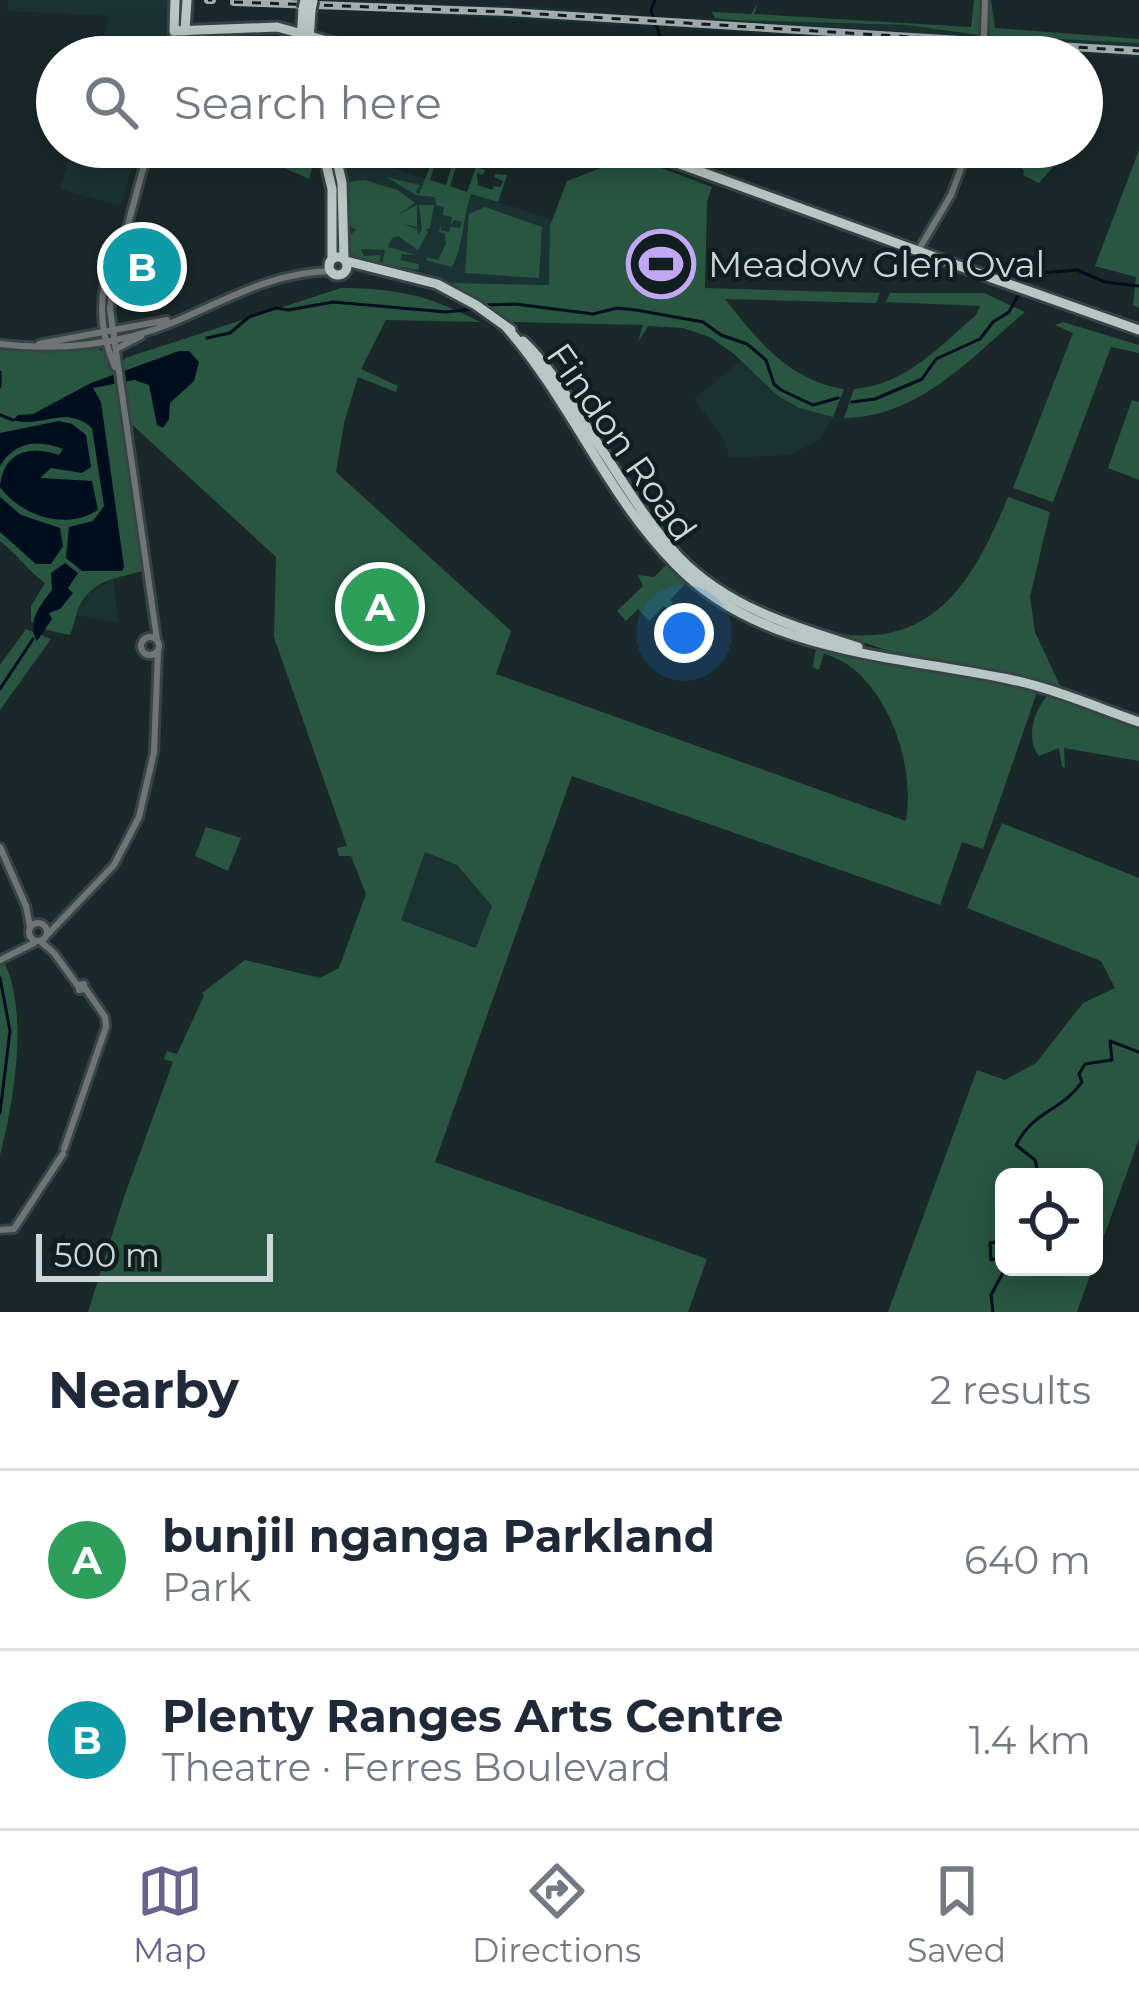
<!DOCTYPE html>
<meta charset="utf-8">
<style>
:root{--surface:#fff;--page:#f6f6f7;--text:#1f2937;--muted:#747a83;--line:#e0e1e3;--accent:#68628c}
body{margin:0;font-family:Montserrat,sans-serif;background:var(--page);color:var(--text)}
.controls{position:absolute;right:36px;bottom:36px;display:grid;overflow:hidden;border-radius:18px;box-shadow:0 6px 30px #0003}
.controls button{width:108px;height:108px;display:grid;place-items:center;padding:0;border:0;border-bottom:3px solid var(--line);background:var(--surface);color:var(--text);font:60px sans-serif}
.scale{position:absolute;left:36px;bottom:30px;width:237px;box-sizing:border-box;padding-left:12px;border:6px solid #ced7d8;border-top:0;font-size:33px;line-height:42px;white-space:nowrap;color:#ced7d8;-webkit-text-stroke:9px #111e1f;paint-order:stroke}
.you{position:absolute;left:684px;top:633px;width:42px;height:42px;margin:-30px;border:9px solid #fff;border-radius:50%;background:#1a73e8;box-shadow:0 0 0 18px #1a73e833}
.badge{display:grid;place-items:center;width:78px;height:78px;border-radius:50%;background:var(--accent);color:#fff;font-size:39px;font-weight:700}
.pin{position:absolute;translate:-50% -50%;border:6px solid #fff;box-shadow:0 3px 12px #0006}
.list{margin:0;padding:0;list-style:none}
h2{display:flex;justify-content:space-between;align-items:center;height:156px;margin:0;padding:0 48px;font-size:51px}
h2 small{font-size:39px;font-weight:400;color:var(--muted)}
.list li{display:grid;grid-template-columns:78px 1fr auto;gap:36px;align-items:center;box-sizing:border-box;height:180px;padding:0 48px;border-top:3px solid var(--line)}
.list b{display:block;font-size:45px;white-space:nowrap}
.list p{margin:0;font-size:39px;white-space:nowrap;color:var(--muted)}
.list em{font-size:39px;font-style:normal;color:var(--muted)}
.icon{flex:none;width:66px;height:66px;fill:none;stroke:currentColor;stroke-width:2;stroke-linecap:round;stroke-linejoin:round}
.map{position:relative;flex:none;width:1139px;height:1312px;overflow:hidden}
.search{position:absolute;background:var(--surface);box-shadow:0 6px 30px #0003;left:36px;right:36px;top:36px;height:132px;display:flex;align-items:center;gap:30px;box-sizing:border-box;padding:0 42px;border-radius:66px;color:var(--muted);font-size:45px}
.sheet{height:516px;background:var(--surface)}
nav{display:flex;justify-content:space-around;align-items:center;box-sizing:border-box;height:168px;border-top:3px solid var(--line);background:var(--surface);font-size:33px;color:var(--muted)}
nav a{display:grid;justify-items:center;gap:6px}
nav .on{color:var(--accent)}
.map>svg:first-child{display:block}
.built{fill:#1b3233}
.green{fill:#285641;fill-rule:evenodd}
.water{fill:#000d1d}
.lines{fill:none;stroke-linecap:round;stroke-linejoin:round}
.stream{stroke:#000d1d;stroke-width:3}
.minor-casing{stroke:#374445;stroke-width:12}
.major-casing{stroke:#374445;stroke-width:15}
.minor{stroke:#6e7574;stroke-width:6}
.major{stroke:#b9c7c4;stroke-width:9}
.rail-casing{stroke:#a3adae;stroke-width:8}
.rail{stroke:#111e1f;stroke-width:3;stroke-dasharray:9;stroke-linecap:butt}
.minor-bridge-casing{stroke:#374445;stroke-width:12;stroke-linecap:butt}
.major-bridge-casing{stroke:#374445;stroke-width:15;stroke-linecap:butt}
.minor-bridge{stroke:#6e7574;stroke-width:6}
.major-bridge{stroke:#b9c7c4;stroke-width:9}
.labels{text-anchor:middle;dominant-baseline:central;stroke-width:9;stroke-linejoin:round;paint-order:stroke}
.poi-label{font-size:36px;fill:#ced7d8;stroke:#111e1f;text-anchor:start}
.street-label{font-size:36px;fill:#ced7d8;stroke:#111e1f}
</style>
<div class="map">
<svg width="1139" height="1312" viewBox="0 0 1139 1312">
<rect width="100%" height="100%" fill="#1a2829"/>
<!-- built -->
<path class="built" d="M8,0H169L171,14L164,50L137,43L133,57H98L109,16L7,11Z
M319,0L560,8L649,17L653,27L318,8Z
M662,17L907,25L978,35L1106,40L1139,43V58L991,46V41L970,45L666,28Z
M72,147H137L121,206L60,189Z
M341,151L552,220L549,285L452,283L411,268L354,258L350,254L347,190Z
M741,361L778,396L799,408L833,417L819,440L789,455L729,458L725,441L694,399Z
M113,579L119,623L76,615L88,594Z
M425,852L457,865L492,906L477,948L400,920Z"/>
<!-- green -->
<path class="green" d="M974,0H980L981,32H988L991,0L995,28L1139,39V43L978,35L907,25L733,20L715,18L712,12L751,14L758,3L754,14L971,27Z
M237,147H318L309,179Z
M1022,147H1047L1055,165L1039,183L1023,175L1024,171L1013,159Z
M608,148L712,187L707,202L705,288L880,293L876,303L725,299C758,341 789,380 844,389L833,417L799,408L778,396L734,354L710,337L683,328L648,326L638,342L643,325L512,322L452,283L549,285L550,226L567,181L601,168Z
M1139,150V308L1133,305L1136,277L1095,266Z
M433,159L436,160L430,180L446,185L452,165L456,167L450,186L467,192L476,167L485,170L483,175L477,173L478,185L492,190L494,186L500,187L503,181L494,177L495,174L507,175L498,202L471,194C462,219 464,245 452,267L426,260L427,257L438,260L446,244L445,234L439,232L441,225V230L449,232L451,227L460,228L462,222L454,220L451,225L452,217L443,215L444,207L436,205L435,197L416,195L386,177L420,185L416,192L419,194Z
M365,180L398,190L415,203L398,215L417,205V227L402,224L417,229L418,235L422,229L419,205H434L430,228L425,230L428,232L418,250L398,236L392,238L388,247L417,255L402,254L400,260L419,264L418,270L382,264L385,250L361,249L364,256L381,255L379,264L350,254L349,236L356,230L348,225L347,182Z
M485,207L542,227L539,278L465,273L469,214Z
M341,288C398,288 430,296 480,322L386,320L361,369L398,386L396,392L358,377L344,423L336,472L511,631L496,674L906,821C914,771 895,707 857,672C848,663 835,658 824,653L819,670L813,667L816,649L1001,681L1037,692L983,849L962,842L940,905L572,776L435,1162L707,1259L688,1312H88L124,1197L173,1062L164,1059L167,1051L177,1054L204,996L202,993L245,960L320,978L339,968L366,894L351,856H339L337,848L347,846L274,637L276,557L127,420L120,367L125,358ZM425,852L457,865L492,906L476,948L401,920Z
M890,293H984L1025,312C970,358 920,417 844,418L854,389C905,385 939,347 976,315L980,306L886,302Z
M1063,322L1139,345V353L1111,347L1053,502L1013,488L1073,333L1055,325Z
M0,346L95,348L106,352L114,368L142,571C121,578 93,578 79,607C75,616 74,626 70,635L47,630L31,622V606L45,583C27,570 17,554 0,541Z
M1132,400L1139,402V480L1108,468Z
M1008,497L1050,512L1030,597L1035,632L1063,692L1012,674L898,654L835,633C935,650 975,578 1008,497Z
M667,564L686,583L671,599L675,613L664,606L649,621L638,609L626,621L617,611L643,586L638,575L654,577Z
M26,629L51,639L0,710V665Z
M1048,695L1139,724V761L1064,748L1065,768L1062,767L1059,748L1039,756C1025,738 1034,710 1048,695Z
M1002,823L1139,878V1139L1094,1264V1177H1004V1267H1093L1077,1312H888L977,1070L1005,1080L1036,1063L1083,1003L1115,988L1101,961L967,908Z
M206,827L241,838L228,871L195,856Z
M4,962C29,1011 14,1103 0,1155V965Z"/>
<!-- water -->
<path class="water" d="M179,351H189L199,362L194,381L170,403L169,419L163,428L157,425L149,385L134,380L93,388L101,402L124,567L122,571H82L66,558L69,527L93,521L104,506L92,428C66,404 40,429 13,420L18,415L33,414L91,383Z
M59,421L72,424L86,435L91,467L82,473L51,468L40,478L92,481L98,510C65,531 22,516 0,487C3,452 29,445 59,455L63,449C38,439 15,441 0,466V433Z
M0,497L21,515L60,528L63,546L51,564H36L0,532Z
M65,563L78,573L68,588L73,593L60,609L49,613L52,619L37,641C26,623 40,605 52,590L51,573Z"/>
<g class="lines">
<!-- stream -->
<path class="stream" d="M655,0L651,10L667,57
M678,154L680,147
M486,305L515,304L593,314L617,308L636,310L703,322L721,335L747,344L766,360L774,384L781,390L813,405L838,398
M207,338L230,333L249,317L276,308L288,310L333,302L446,312L474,309
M0,372V387
M852,402L875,399L922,379L936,359L980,339L993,322L1009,312L1030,274L1077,270L1105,282L1139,286
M0,415L13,420
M0,689L33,639
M0,978L10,1031L0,1113
M1039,1177L1035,1160L1016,1145C1034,1110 1062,1111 1082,1082L1079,1074L1085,1064L1112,1060L1110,1041L1139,1052
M1004,1241L990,1243L991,1260L999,1258L1004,1264
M993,1312L991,1295L1006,1267"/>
<!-- minor casing -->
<g class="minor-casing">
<path id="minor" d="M984,33L985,0
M169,57L174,31
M176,57L185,30
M149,147L115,272L110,309L157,640
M918,251L951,195L969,147
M0,344C57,351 121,345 174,322C226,300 273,272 331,271
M39,344L167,320
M116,349L141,336
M115,367C97,326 97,287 118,248
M141 646a9 9 0 1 1 18 0a9 9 0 1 1-18 0Z
M0,847L26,906L30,927
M29 932a9 9 0 1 1 18 0a9 9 0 1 1-18 0Z
M48,934L114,865L139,817L154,752L158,652
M40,941L54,953L78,986
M0,960L34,943
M79,985L84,984V989L79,990Z
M64,1149L106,1027L105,1017L85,988
M0,1230L14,1229L63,1154"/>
</g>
<!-- major casing -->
<g class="major-casing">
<path id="major" d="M175,0L174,31L277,27L385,57
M185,30L187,0
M300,57L303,9
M308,57L311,10
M322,147L332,189V259
M334,147L342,183L344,259
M633,147L973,271
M329 266a9 9 0 1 1 18 0a9 9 0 1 1-18 0Z
M346,261L437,284L476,305L511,330
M969,270L1139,330
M506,327C570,399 607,496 676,565C762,654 895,655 1008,679C1053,688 1096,707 1139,722
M523,341C552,369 572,405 594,438C621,478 646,522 679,557C727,607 794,627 858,647"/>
</g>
<!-- minor -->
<use href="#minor" class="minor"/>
<!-- major -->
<use href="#major" class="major"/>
<!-- rail casing -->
<g class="rail-casing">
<path id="rail" d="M208,0H212
M234,2L508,12L1139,51"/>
</g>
<!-- rail -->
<use href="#rail" class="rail"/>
<!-- minor-bridge casing -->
<g class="minor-bridge-casing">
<path id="minor-bridge" d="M984,43V33"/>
</g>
<!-- major-bridge casing -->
<g class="major-bridge-casing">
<path id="major-bridge" d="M303,9L305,0
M311,10L313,0"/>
</g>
<!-- minor-bridge -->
<use href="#minor-bridge" class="minor-bridge"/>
<!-- major-bridge -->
<use href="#major-bridge" class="major-bridge"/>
</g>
<!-- icons -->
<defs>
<g id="stadium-ring" transform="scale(3.45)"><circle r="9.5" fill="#111e1f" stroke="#c2a8f3" stroke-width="1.5"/><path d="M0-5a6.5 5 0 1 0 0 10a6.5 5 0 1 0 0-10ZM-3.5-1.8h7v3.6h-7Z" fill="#c2a8f3"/></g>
</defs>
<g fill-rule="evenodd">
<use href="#stadium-ring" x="661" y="264"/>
</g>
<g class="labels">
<!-- poi labels -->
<g class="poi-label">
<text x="708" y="264">Meadow Glen Oval</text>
</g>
<!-- street labels -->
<g class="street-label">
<text transform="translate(622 442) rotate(55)">Findon Road</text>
</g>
</g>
</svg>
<div class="controls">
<button><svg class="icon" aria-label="locate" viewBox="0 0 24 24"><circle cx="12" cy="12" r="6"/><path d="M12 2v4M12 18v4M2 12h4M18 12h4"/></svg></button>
</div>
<div class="scale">500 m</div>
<div class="you"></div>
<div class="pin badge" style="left:380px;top:607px;background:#2e9e5b">A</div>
<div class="pin badge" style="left:142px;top:267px;background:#0f9aa8">B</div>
<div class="search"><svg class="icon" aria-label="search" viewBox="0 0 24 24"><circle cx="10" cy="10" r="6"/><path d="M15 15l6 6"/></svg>Search here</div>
</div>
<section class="sheet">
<h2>Nearby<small>2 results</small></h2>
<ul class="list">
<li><span class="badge" style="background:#2e9e5b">A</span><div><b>bunjil nganga Parkland</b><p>Park</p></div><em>640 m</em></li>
<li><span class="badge" style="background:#0f9aa8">B</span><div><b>Plenty Ranges Arts Centre</b><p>Theatre · Ferres Boulevard</p></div><em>1.4 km</em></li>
</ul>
</section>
<nav>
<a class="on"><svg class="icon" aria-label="map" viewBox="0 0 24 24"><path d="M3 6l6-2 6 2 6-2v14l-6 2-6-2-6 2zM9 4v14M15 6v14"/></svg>Map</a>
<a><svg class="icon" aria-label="directions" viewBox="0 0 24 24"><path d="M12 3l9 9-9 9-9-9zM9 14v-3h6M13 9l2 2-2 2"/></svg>Directions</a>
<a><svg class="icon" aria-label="saved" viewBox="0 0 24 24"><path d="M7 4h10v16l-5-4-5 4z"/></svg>Saved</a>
</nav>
